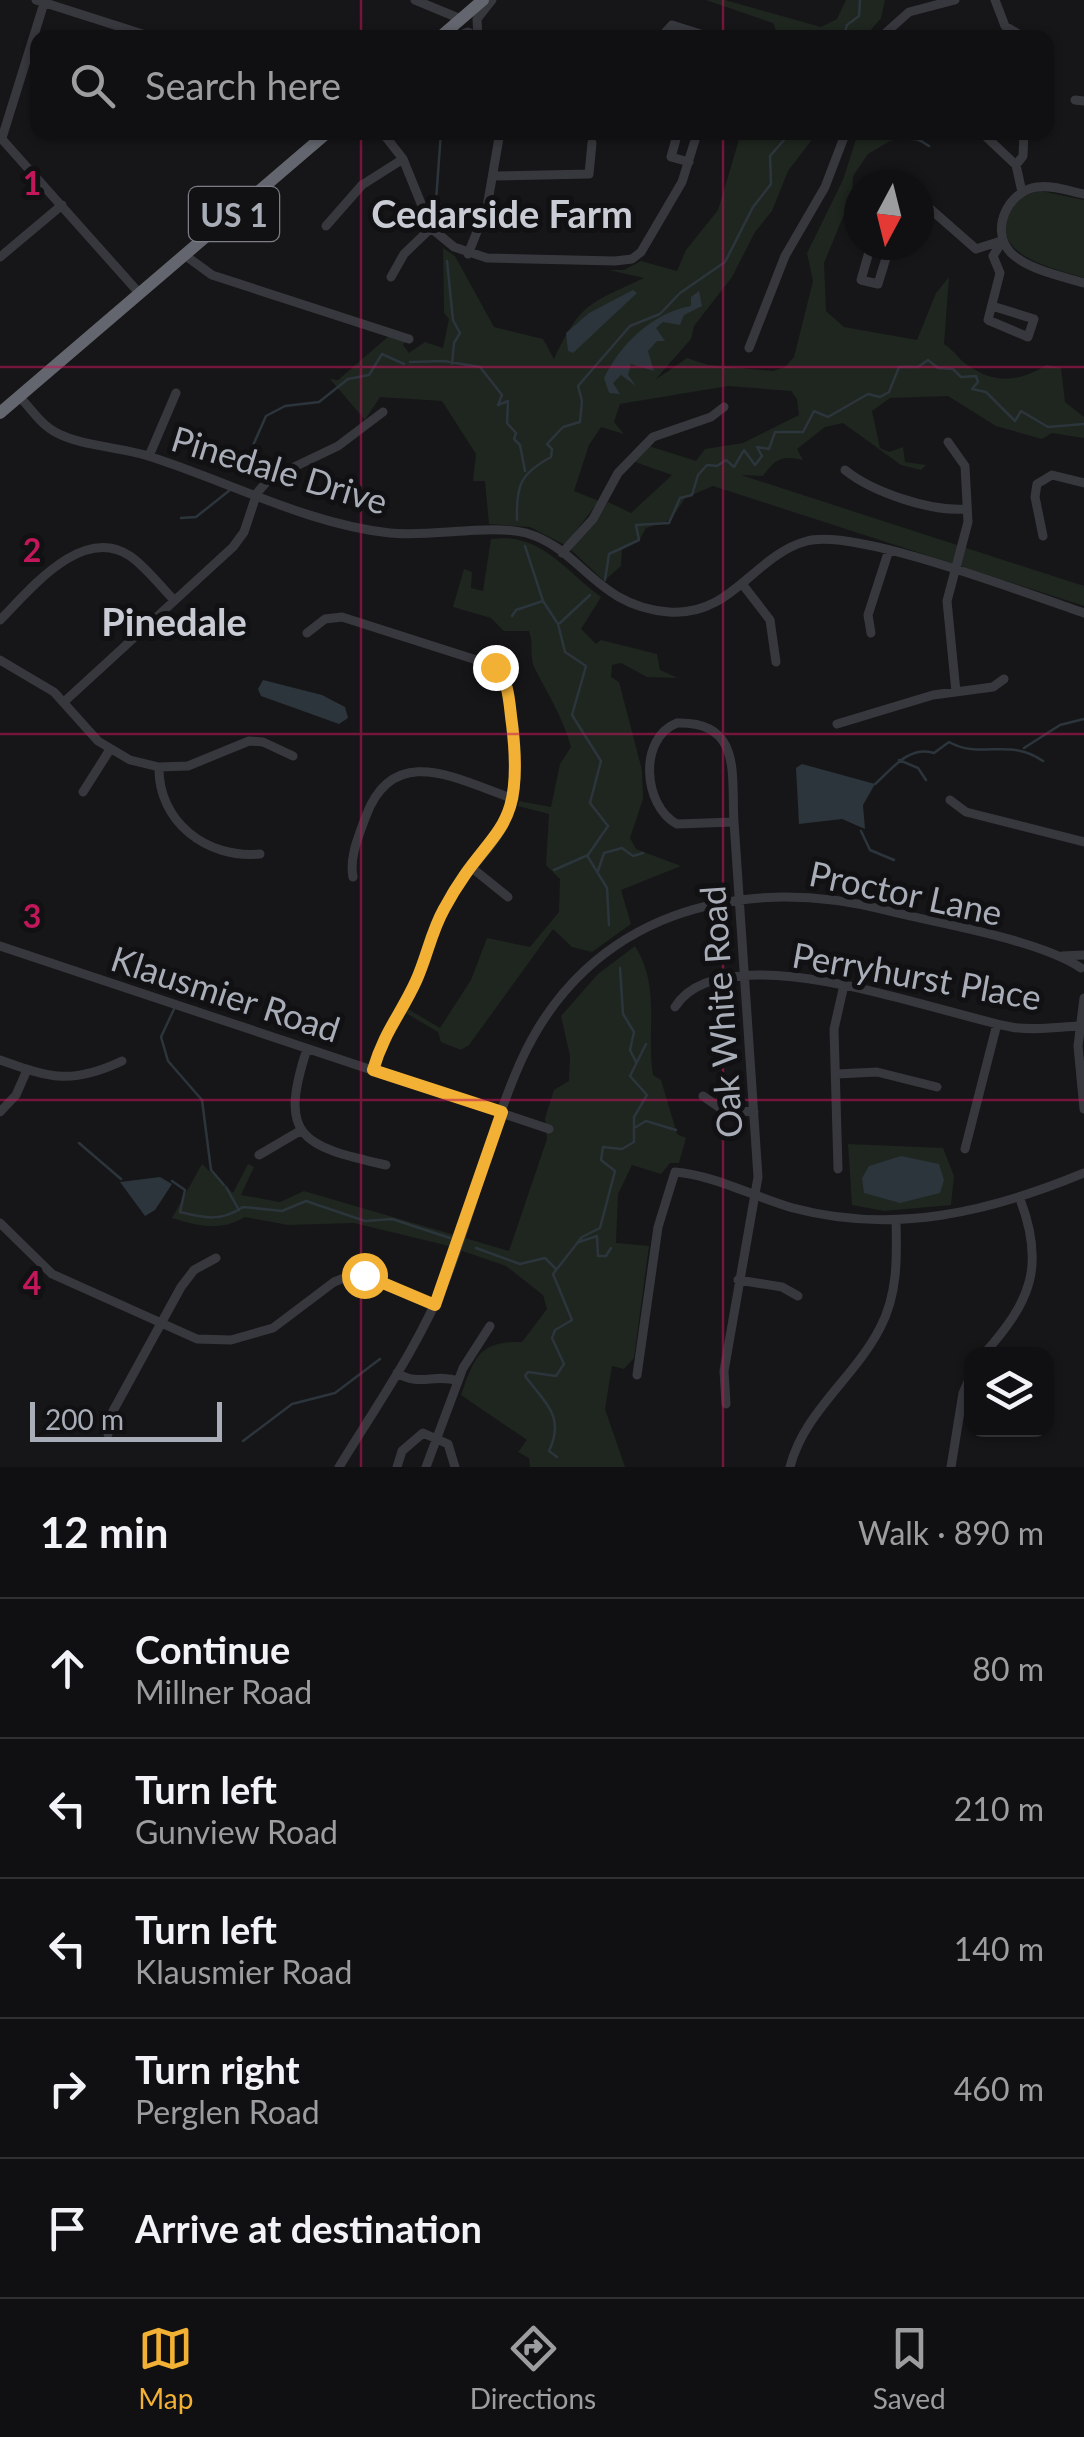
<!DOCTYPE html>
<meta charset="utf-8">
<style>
:root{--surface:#101012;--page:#19191b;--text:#f1f3f6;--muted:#9c9d9f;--line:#303032;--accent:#f2b134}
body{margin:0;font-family:Lato,sans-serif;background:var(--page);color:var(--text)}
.controls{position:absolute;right:30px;bottom:30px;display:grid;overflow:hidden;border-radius:20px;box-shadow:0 2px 8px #0004}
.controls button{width:90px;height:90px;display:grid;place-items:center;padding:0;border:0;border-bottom:2px solid var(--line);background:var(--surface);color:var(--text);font:50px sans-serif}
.compass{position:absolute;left:844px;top:170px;width:90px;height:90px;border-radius:50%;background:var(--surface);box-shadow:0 2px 8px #0004;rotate:187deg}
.scale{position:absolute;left:30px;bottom:25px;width:192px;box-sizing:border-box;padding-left:10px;border:5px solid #a8adb8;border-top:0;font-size:28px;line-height:35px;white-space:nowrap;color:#a8adb8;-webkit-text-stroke:8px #111113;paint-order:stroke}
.stop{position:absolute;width:30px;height:30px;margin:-22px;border:8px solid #f2b134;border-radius:50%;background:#fff}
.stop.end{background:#f2b134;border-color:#fff;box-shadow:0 2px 10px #0008}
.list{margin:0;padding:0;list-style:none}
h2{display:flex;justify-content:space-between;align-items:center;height:130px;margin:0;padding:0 40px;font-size:42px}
h2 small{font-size:32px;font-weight:400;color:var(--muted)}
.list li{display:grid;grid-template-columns:65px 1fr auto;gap:30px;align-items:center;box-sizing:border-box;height:140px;padding:0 40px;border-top:2px solid var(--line)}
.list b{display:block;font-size:38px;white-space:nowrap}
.list p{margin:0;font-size:32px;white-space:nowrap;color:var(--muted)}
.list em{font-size:32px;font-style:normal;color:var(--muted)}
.icon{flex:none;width:55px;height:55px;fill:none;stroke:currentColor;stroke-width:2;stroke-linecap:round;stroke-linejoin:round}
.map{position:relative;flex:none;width:1084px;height:1467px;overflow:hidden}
.search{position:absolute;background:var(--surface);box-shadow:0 2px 8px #0004;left:30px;right:30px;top:30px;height:110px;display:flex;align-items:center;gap:25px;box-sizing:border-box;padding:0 35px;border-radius:20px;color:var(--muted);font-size:38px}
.sheet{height:830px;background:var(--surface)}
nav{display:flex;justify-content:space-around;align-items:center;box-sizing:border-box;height:140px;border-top:2px solid var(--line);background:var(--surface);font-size:28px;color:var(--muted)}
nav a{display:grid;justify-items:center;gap:5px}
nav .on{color:var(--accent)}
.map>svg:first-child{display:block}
.green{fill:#1e261f}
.water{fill:#2c353c}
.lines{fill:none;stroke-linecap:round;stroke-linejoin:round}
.stream{stroke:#2c353c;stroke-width:2.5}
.minor{stroke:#37383d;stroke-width:9}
.highway{stroke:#63666e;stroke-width:12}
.route{stroke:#f2b134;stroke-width:12}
.grid{fill:none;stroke:#c2185b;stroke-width:2.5;stroke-opacity:0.55}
.labels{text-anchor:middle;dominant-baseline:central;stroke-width:10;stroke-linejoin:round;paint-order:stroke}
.shield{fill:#111113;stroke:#7b7e86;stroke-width:2.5}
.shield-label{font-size:32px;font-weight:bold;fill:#a8adb8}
.street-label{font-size:35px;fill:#a8adb8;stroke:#111113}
.neighbourhood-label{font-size:38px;font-weight:bold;fill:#c9ccd4;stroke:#111113}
.grid-label{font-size:32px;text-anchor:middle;font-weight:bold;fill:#c2185b;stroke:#111113;stroke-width:10;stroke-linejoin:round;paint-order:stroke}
</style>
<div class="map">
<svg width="1084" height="1467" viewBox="0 0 1084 1467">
<rect width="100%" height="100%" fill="#161618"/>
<!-- green -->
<path class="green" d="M706,0H725L821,27L837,19L846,0H885L881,18L865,37L779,38L773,23Z
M741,133H817L788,171L772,211L755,232L732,277L694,326L691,339L655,380L687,358L708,365L773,371L785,367L794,357L813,281L807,253L843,180L858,133H915L927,144L903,138L890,141L868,154L853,176L852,195L824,263L826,311L844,327L917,340L936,293L949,277L944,344C954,350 959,360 969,366C997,385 1020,381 1047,365L1061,368L1065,402L1084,417V438L1052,433L1042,439L996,426L948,396L890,398L872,411L880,448L889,452L903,447L905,462L926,465L921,470L901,465L843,423L825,427L797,449L803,460C782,455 775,459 763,476L741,475L1084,586V606L713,486L685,498L671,520L646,528L640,539L622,550L621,566L604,581L571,550L608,502L631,513L672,475L635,462L649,446L696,461L705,449L743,443L799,415L797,399L791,391L728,386L620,404L614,422L624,434L601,427L589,445L574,491L599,501L565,545L530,527L489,524L485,481H473L476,454L442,401L380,397L365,420L330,379L338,380L389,336L406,341L403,345L409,353L425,342L443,348L449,319L444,313L443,248L455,256L494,327L543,339L554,359C581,302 589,304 644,278L609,270H624L641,261L677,271L686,250L718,210Z
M1041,191L1084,200V278C1055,268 990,257 1009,213C1015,199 1027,193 1041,191Z
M491,539C541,532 565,571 601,597L581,629L596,644L601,640L657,654L660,670L678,678L647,677L621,663L612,665L611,677L619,682L642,770L643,799L630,838L636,849L681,866L621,890L631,924L592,952L572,947L553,929L469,1045L461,1050L441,1042L438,1032L406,1013L408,1009L440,1028L471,980L487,938L530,947L559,912L560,879L546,865L549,814L518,806L519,801L551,807L560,764L571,747C562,716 549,696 535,669C529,658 534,643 529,631H504L491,618L453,607L464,569L472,572L471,588L483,591Z
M635,946C661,987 646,1030 653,1075L661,1080L677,1134L686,1138L679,1163H670L661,1174L632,1165L618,1194L616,1243L649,1246L634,1358L624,1369L612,1366L605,1409L625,1467H530L529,1458L518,1452L527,1440L461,1395C475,1356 479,1341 522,1342L547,1309L543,1295L506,1266L445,1245L354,1223L288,1225L245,1217C220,1232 198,1226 172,1218L202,1164L233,1193L248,1164L254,1167L241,1195L280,1202L304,1191L509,1251L547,1139L545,1118L554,1090L569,1081L570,1056L561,1016L598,974Z
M848,1144L943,1148L954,1176L951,1205L884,1211L852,1205Z"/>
<!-- water -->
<path class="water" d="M633,290L637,293L573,353L568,351L566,333L589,313Z
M699,291L702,306L684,315L680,325L663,322L656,328L665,341H657L648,351L654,371L631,364L628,375L636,386L621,375L613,383L620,394L609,393L604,378C620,344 654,312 691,306V297Z
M263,680L322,695L345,707L348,718L339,724L261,696L258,689Z
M802,764L875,784L863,805L865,829L842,819L799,824L796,768Z
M901,1156L939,1164L944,1180L940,1193L900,1203L864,1193L862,1178L869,1166Z
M160,1177L172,1184L155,1210L145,1216L120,1182Z"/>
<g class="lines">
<!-- stream -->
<path class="stream" d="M843,38L847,25L859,16L860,0
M441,132L436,201L446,210L452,227
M906,132L929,146
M447,261L453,320L460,333L454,343L452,364
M410,362L444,361L480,367L502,395L498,405L508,401L507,423L516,433L514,439L520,445L525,471
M243,468L266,416L285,406L319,402L348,379L369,375L382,354L404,364
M181,518L196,517L230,490
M517,520C516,485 520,474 551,457L552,449L547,444L563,427L580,422L582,401L578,386L630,326L660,314L680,293L725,262L753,207L771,184L770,156L791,132
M525,546L543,601L558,624L565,652L586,666L572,715L601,761L590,803L608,826L588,855L554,870
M605,580L609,554L639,540L636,525L669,523L680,498L692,495L698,475L707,465L717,466L726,460L734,467L744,450L755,465L762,456L757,447L769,449L775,432H803L814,411L828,417L868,394L880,397L889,392L899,367H918L928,360L938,368L953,369L961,377L976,376L978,382L972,389L986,392L1015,421L1021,411L1048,427L1084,424
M512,616L516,610L543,601
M560,623L590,595
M1024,748L1060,725L1084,719
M899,760L918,768L926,780
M875,784C892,769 909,745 934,753L949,742C981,760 1009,737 1043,761
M861,831L870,850L894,860
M588,857L607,888L609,925
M598,871L604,853L622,848L633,856L643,853
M620,968L623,1014L634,1032L630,1050L636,1062
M174,1009L161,1037L168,1061L202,1100L211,1170L224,1185
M636,1127L646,1121L676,1130
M79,1143L121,1179
M172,1181L185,1190L180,1212C204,1218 221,1222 243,1207L282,1211L306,1201L365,1221L392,1219L450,1238
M226,1187L239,1210
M579,1242L597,1236L598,1256H606L611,1248
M476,1248L520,1264L545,1258L556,1269
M243,1441L292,1404L335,1393L380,1359
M557,1457L549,1451C566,1416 544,1402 525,1376L528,1372L556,1376L564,1364L552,1338L555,1330L572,1320L553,1274L582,1237L600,1228L615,1171L601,1160L603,1147L622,1149L634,1142V1117L647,1095L630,1076L646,1044"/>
<!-- minor -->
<path class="minor" d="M36,0L155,38
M415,0L461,19
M995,0L1005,26L1025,38
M454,38L468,32L477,38
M478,38L477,19L492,0
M660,38L672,25L713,38
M880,38L909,12L955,0
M1075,100L1084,101
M382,132L403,159L431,228L454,247L487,258L615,261L632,259L641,252L682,182L696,137L678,132
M678,132L671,157L689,162
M981,132L1016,165L1022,192
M0,137L140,294
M2,138L45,0
M1016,165L1023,156L1024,132
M493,176L589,174L592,143
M1084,194C1069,191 1053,185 1037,187C1008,191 989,230 1011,253C1029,270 1061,276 1084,283
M919,199L976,249L1001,241
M326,226L362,185L403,159
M871,245L861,280L878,284L890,245
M468,254L487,207L500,132
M186,256L212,275L409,339
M0,257L62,205
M391,277L404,254L431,228
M992,306L1034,319L1028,337L988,320L1000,273L993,256L1003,240
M749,348L785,256L825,187L846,132
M19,396C31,409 42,426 57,433C82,446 118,447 145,455C226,480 306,524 390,533C432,537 492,524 526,533C582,549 595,606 669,612C732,617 754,555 807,541C857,528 1027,594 1084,613
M948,442L965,466L968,522L947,601L956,692
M149,456L176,393
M845,470C872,492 931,512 966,509
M1043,536L1035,497L1037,484L1052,475L1084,483
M562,553L593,519L618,473L653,437L711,417L724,407
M743,585L770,620L776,662
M0,620C30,590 82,524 130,556C146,567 160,586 174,600
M307,633L325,619L342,617L489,664C518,681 521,778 511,809C499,844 470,865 451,896C434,923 429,953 416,981C401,1013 384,1034 373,1070
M871,633L868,615L889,550
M0,660L54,692L98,741L130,760L159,767L188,766L249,741L263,742L293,756
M65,701L233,547L244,532L257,493L269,479L338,446L383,412
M677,723C743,721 731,776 734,822L677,824C643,806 638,738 677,723Z
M837,724L933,695L993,687L1004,679
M159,767C158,821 206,859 260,854
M83,792L109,751
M950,800L966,812L1084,842
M472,868L508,897
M353,877C349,857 359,835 366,816C394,741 458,780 514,799
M0,946L549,1129
M1062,956L1084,955
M1084,998L1078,1046L1084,1109
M675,1007C722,930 941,1014 1011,1027C1032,1031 1057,1027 1079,1026
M307,1049C278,1137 301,1146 386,1165
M0,1060C51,1078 71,1085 122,1061
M837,1074L877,1072L937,1087
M703,1096L723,1110L754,1112
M0,1112L16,1095L27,1070
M965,1149L997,1024
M259,1155L300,1131
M838,1169L834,1029L844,985
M0,1223L52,1274L197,1339L231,1340L273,1328L334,1282L354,1274L373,1277L435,1305
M738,1280L782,1287L798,1296
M984,1354C1030,1302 1046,1267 1020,1199
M397,1373C419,1387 435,1373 458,1381
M637,1375L658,1227L675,1172C713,1175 755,1197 793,1208C894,1235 990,1212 1084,1173
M726,1404L724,1371L758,1177L734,822
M108,1434L113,1411L181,1287L194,1270L216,1258
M339,1467C377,1405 420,1344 447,1276C475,1206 490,1130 521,1061C588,913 738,873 885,910C939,924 1038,939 1081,968
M397,1467L402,1451L423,1433L448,1444L455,1467
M426,1467L463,1368L490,1326
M790,1467C804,1412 855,1377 880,1328C898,1294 897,1257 896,1220
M951,1467L963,1393L972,1373"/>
<!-- highway -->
<path class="highway" d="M439,38L483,0
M0,413L328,132"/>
</g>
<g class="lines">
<!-- route -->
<path class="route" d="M364,1275L435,1305L502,1112L373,1070C384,1032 401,1014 416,981C427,957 431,932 444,909C489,824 526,840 512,724C509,704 510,681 495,667"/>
</g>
<!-- grid -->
<path class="grid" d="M361,0V38M723,0V38M361,132V1467M723,132V1467M0,367H1084M0,734H1084M0,1100H1084"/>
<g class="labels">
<!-- shield labels -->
<rect class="shield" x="189" y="187" width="90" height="54" rx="8"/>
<g class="shield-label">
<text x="234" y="214">US 1</text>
</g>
<!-- street labels -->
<g class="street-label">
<text transform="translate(280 469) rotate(17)">Pinedale Drive</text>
<text transform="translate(906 892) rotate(12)">Proctor Lane</text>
<text transform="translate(917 975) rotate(10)">Perryhurst Place</text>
<text transform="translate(226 993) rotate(18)">Klausmier Road</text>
<text transform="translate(720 1012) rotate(-94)">Oak White Road</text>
</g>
<!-- neighbourhood labels -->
<g class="neighbourhood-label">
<text x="502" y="213">Cedarside Farm</text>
<text x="174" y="621">Pinedale</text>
</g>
</g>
<g class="grid-label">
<text x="32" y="195">1</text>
<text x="32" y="562">2</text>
<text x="32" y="928">3</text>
<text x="32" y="1295">4</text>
</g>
</svg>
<div class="controls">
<button><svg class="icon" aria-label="layers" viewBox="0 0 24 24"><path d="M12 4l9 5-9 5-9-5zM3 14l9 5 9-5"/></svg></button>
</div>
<svg class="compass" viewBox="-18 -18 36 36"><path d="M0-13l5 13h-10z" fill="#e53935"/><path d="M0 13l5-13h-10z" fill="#9c9d9f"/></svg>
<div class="scale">200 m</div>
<div class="stop" style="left:364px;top:1275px"></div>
<div class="stop end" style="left:495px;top:667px"></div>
<div class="search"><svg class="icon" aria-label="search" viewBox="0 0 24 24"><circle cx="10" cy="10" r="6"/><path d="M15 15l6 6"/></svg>Search here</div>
</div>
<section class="sheet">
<h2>12 min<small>Walk · 890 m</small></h2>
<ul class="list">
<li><svg class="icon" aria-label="ahead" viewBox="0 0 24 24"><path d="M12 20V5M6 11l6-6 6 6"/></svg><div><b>Continue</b><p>Millner Road</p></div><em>80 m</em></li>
<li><svg class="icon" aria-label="left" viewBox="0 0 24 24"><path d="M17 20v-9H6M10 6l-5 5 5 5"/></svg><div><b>Turn left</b><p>Gunview Road</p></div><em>210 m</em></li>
<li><svg class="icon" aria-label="left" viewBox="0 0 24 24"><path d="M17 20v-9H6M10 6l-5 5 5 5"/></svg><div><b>Turn left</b><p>Klausmier Road</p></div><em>140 m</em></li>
<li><svg class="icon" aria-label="right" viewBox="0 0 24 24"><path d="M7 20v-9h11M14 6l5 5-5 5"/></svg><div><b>Turn right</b><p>Perglen Road</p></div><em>460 m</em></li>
<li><svg class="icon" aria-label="arrive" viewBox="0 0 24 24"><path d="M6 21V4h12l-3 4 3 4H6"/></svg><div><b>Arrive at destination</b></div></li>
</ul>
</section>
<nav>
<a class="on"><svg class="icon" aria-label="map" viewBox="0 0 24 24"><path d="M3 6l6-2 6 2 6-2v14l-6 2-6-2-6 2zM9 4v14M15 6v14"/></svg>Map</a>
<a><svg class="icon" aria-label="directions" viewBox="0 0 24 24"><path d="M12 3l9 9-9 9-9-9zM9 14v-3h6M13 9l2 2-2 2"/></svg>Directions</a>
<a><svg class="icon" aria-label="saved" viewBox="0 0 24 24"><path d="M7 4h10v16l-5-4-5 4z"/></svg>Saved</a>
</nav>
